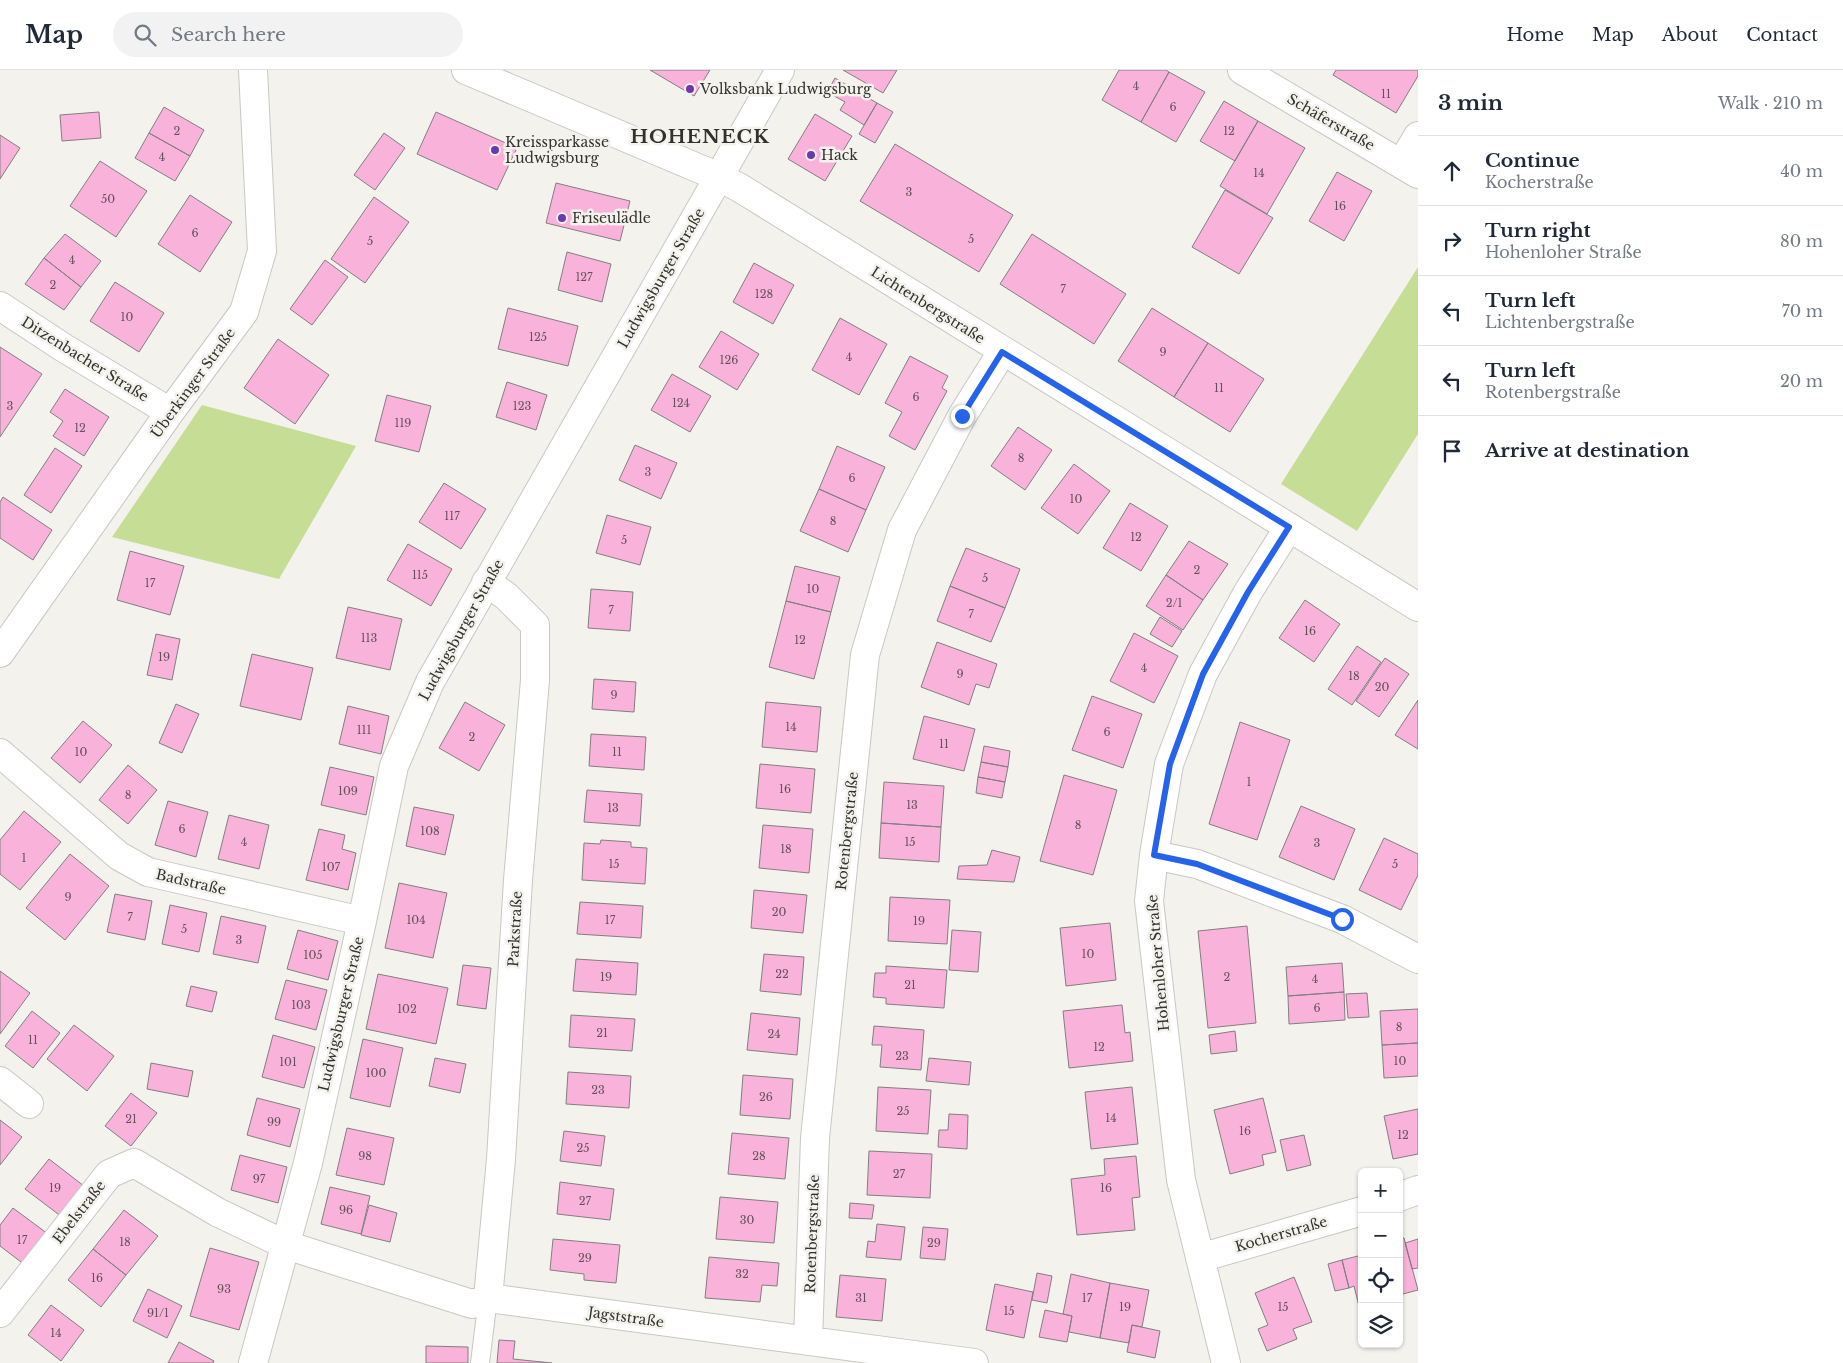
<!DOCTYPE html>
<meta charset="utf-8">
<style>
:root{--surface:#fff;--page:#f2f2f3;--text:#1f2937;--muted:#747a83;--line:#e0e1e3}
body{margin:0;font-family:"Libre Baskerville",serif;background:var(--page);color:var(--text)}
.controls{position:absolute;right:15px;bottom:15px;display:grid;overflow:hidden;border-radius:8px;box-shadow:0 1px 4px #0004}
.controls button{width:45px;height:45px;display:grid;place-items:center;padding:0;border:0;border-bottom:1px solid var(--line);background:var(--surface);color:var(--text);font:25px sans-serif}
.stop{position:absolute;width:15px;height:15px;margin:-11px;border:4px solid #2563eb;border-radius:50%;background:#fff}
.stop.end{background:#2563eb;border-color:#fff;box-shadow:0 1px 5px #0008}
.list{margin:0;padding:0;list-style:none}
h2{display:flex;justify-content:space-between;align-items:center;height:65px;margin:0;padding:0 20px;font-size:21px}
h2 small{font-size:16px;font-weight:400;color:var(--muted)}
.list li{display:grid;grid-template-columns:32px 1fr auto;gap:15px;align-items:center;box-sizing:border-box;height:70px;padding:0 20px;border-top:1px solid var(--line)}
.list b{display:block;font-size:19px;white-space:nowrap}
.list p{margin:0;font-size:16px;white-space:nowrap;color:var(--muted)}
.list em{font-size:16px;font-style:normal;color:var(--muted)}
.icon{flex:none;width:28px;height:28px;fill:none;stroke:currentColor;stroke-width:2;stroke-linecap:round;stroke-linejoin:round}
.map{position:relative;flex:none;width:1418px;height:1293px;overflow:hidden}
header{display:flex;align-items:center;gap:30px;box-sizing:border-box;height:70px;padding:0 25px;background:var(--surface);border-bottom:1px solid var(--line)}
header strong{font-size:24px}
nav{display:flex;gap:28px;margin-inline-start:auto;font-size:18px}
.search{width:350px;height:45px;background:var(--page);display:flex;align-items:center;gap:12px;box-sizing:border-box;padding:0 18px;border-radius:28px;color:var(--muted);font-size:19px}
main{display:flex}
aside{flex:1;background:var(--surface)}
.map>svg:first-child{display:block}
.green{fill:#c6dd95}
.building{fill:#f9b2da;stroke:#837e81}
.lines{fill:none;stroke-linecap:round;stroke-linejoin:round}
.lane-casing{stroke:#c9c7c2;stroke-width:20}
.street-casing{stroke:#c9c7c2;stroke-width:30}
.lane{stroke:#fff;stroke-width:18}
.street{stroke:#fff;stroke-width:28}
.route{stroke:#2563eb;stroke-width:6}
.poi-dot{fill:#6c38af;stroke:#f4f2ed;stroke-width:2}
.labels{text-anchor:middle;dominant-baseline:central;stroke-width:5;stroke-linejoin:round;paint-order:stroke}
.number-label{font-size:11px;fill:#64525a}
.poi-label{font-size:14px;fill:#333230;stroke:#f4f2ed;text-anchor:start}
.street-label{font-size:14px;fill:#333230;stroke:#f4f2ed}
.district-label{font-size:19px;font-weight:bold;letter-spacing:1px;fill:#33312e;stroke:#f4f2ed}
</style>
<header>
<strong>Map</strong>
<div class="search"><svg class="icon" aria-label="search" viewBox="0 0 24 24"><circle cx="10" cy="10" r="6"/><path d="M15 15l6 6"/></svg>Search here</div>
<nav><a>Home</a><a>Map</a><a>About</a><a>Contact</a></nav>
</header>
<main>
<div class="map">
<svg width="1418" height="1293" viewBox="0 0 1418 1293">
<rect width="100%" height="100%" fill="#f4f2ed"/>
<!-- green -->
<path class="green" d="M1418,197V364L1357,461L1281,414Z
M202,335L356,376L279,509L112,467Z"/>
<!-- building -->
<path class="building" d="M650,0H710L694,26Z
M843,0H897L883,23Z
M1119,0H1166L1169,2L1141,52L1102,30Z
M1336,0H1418V6L1396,43L1333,5Z
M1169,2L1205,22L1176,72L1141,52Z
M835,8L877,33L864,55L840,40L845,32L827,22Z
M1224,31L1258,51L1235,91L1200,71Z
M877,33L893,42L875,73L859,64Z
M164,37L204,60L190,86L149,63Z
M99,42L101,68L62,71L60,45Z
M436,42L517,78L497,120L417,84Z
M815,44L852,66L825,111L788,89Z
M1258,51L1305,78L1267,144L1220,116Z
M149,63L190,86L175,111L135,88Z
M384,63L405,78L375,120L354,105Z
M0,65L20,78L0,109Z
M895,74L1013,145L979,202L860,131Z
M100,91L147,121L116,167L70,136Z
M1337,102L1372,121L1344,171L1309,151Z
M556,113L630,131L620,171L546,153Z
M1225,120L1273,148L1239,204L1192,177Z
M190,125L232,152L200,202L158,174Z
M374,127L409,152L365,213L331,189Z
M65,164L101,191L81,217L44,188Z
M1032,164L1126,224L1094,274L1000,214Z
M567,182L611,194L602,232L558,220Z
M44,188L81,217L64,240L25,214Z
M325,190L348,207L312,255L290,239Z
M754,193L794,215L773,254L733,232Z
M115,212L164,243L139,282L90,251Z
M508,238L578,256L568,296L498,279Z
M1152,238L1208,273L1174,327L1118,291Z
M840,248L887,274L859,325L812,300Z
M721,261L759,284L737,320L699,297Z
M278,269L329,305L295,354L244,318Z
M1208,273L1264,309L1230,362L1174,327Z
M0,277L42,304L0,367Z
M910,286L948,306L942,318L947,321L915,380L889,366L902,342L885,333Z
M672,304L711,326L690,362L651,340Z
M507,312L547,325L536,360L496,347Z
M65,319L109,347L84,386L53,366L63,351L50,342Z
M387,325L431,336L419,382L375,371Z
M1018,357L1052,380L1025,420L991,396Z
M635,375L677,393L661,429L619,410Z
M837,376L885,397L866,440L819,419Z
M55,378L82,396L51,443L24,425Z
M1074,394L1110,421L1078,464L1041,438Z
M444,413L486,439L461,479L419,452Z
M819,419L866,440L848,482L800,461Z
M3,427L52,460L33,490L0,468V432Z
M1130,433L1168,456L1141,501L1103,478Z
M607,445L651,457L640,495L596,483Z
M1189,471L1228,494L1203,530L1166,505Z
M408,474L452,499L431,536L387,510Z
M966,478L1020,499L1005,538L950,516Z
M130,481L184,496L170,545L117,530Z
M795,496L840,507L831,542L786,531Z
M1166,505L1203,530L1183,560L1146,536Z
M950,516L1005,538L991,572L937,551Z
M591,519L633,522L630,561L588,558Z
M1305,530L1340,554L1314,592L1279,568Z
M786,531L831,542L814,609L769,597Z
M348,537L402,549L390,600L336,588Z
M1160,547L1182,561L1172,577L1150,564Z
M1134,563L1178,586L1154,633L1110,611Z
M156,564L180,569L172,610L147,605Z
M937,572L997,594L989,618L976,614L969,635L921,617Z
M1357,576L1381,592L1352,635L1328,619Z
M252,584L313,598L301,650L240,636Z
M1385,588L1409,604L1379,647L1356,631Z
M594,609L636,612L634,642L592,639Z
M1092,626L1142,644L1123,698L1072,680Z
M1418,630V679L1395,665Z
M465,632L505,655L479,701L439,678Z
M766,632L821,637L817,682L762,677Z
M176,634L199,644L182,683L159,673Z
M348,636L389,646L381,684L339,674Z
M924,646L975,659L964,701L913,689Z
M83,651L112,675L80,713L51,688Z
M1240,652L1290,670L1257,770L1209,754Z
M591,664L646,667L644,700L589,696Z
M984,676L1010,681L1008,697L981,692Z
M981,692L1008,697L1005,712L978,707Z
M760,694L815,699L811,743L756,738Z
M128,695L157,720L128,754L99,730Z
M330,697L374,707L366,745L321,735Z
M1064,705L1117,720L1093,805L1040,791Z
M978,707L1005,712L1002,728L976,723Z
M884,712L944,716L941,757L881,753Z
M587,720L642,724L640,756L584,752Z
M168,731L208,742L196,787L155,775Z
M1301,736L1355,759L1334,810L1279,787Z
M414,737L454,745L445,785L406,776Z
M24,741L61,772L20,820L0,804V770Z
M229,745L269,755L259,799L218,789Z
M881,753L941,757L939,792L879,788Z
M763,755L813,759L809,803L759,798Z
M319,759L345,765L342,779L356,783L348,820L306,810Z
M1384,768L1418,784V805L1401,840L1359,820Z
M601,770L631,772V777L647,778L645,814L582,810L584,773L600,774Z
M992,780L1020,787L1014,812L957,809L959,796L987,795Z
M70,784L109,816L65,870L26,838Z
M399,813L447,823L433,888L385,878Z
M754,820L807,825L803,863L751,858Z
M115,824L152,831L145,870L107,862Z
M890,827L950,830L947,874L888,871Z
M580,832L643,836L641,868L577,864Z
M170,835L207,843L199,882L162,874Z
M221,846L266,856L258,893L213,884Z
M1110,853L1116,910L1066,916L1060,858Z
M1247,856L1256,953L1208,958L1198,861Z
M298,860L338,871L328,910L287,899Z
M952,860L981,862L978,902L949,900Z
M764,884L804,887L801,925L760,921Z
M576,889L638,893L636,925L573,921Z
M1342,893L1344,922L1288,926L1286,897Z
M463,895L491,898L486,939L457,935Z
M886,896L947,900L944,938L886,934V928L873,927L875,903H886Z
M0,901L30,923L0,964Z
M378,904L448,918L436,974L366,959Z
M286,910L327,920L316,960L275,949Z
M191,916L217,922L212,942L186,936Z
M1344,922L1345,950L1289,954L1288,926Z
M1367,923L1369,947L1348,948L1346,924Z
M1122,935L1125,963L1130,962L1133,991L1069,998L1063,941Z
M1418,939V973L1382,975L1380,941Z
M32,941L60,963L33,998L5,976Z
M751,943L800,948L797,985L747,980Z
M571,945L635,949L632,981L569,977Z
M74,955L114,986L87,1021L47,989Z
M874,956L924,960L921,1000L880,997L882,975H872Z
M1235,961L1237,981L1211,984L1209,965Z
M273,965L315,977L304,1018L262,1007Z
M363,969L403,978L390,1037L350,1028Z
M1418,973V1006L1384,1008L1382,975Z
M435,988L466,994L460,1023L429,1016Z
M929,988L971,992L969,1015L926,1011Z
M151,993L193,1001L188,1027L147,1019Z
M568,1002L631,1006L629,1038L566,1034Z
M743,1005L793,1009L790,1049L740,1045Z
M878,1017L931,1020L928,1064L876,1061Z
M1132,1017L1138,1074L1091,1079L1085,1022Z
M131,1023L157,1043L131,1076L105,1056Z
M257,1028L300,1039L290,1077L247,1065Z
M1263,1028L1276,1082L1262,1085L1264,1095L1230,1104L1214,1040Z
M1418,1039V1084L1393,1089L1384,1046Z
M949,1044L968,1045L967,1079L938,1077L939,1060H948Z
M0,1050L22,1067L0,1095Z
M347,1058L394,1068L384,1115L336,1105Z
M564,1061L605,1066L601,1096L560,1091Z
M732,1063L789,1068L785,1109L728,1104Z
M1304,1065L1311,1095L1287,1101L1280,1070Z
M869,1081L932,1084L930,1128L867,1125Z
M240,1085L287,1097L278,1133L231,1120Z
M1136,1086L1140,1127L1132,1128L1135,1160L1077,1165L1071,1109L1105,1105L1104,1089Z
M49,1089L84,1116L62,1147L25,1119Z
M560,1112L614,1119L610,1150L557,1144Z
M330,1117L370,1126L361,1164L321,1154Z
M720,1127L778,1132L774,1173L716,1169Z
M850,1133L874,1135L872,1149L849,1148Z
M369,1135L397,1143L390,1172L361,1165Z
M13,1138L48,1164L25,1195L0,1176V1155Z
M124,1140L158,1166L126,1205L93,1179Z
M877,1154L905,1157L901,1190L866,1187L868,1171L875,1172Z
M923,1157L948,1159L945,1190L920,1188Z
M1404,1168L1418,1220L1399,1225V1169Z
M553,1169L620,1175L616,1213L584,1210V1204L550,1200Z
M1418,1169V1198L1412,1199L1405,1173Z
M210,1178L259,1192L239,1260L190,1246Z
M93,1179L126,1205L101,1237L68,1210Z
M1362,1185V1235L1359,1236L1354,1216L1349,1218L1342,1190Z
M709,1187L779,1193L777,1216L762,1215L760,1232L705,1228Z
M1342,1190L1349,1218L1335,1221L1328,1194Z
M1037,1203L1052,1206L1047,1233L1032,1230Z
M1071,1204L1110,1213L1100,1268L1069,1262L1072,1246L1063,1244Z
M840,1205L886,1209L882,1251L836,1247Z
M1294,1207L1312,1252L1293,1259L1297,1269L1267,1281L1258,1259L1268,1255L1255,1223Z
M1110,1213L1149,1220L1142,1257L1132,1255L1129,1273L1100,1268Z
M995,1214L1033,1222L1024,1268L986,1260Z
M148,1219L182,1236L167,1268L133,1251Z
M51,1235L84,1260L61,1291L28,1265Z
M1045,1240L1072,1246L1067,1272L1039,1267Z
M1132,1255L1160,1261L1155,1288L1127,1282Z
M499,1270L515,1271L513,1289L552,1293H497Z
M179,1272L214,1291L213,1293H168Z
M426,1276L468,1277V1293H426Z"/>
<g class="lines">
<!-- lane casing -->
<g class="lane-casing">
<path id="lane" d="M480,1293L488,1228"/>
</g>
<!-- street casing -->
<g class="street-casing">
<path id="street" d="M466,0L719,107L740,118L1418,537
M1242,0L1418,104
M1402,93L1418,66
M0,236L64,278L170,342
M486,512L506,526L535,555V610L518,810L501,1089L488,1228
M0,583L170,342L244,242L262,181L253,0
M0,683L119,786L148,802L362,851
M1154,785L1197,794L1342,849L1418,889
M0,1011L29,1034
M1399,1127L1418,1120
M1200,1188L1362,1141
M0,1243L109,1104L134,1093L217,1142L286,1175L472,1234L488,1228L974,1293
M808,1271L815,1068L865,585L902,460L962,346L1002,282
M253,1293L308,1093L362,851L394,696L430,612L780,0
M1226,1293L1181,1110L1149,831L1154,785L1169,694L1203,604L1248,522L1289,457"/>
</g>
<!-- lane -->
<use href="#lane" class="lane"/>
<!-- street -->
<use href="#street" class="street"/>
</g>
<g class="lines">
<!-- route -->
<path class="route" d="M962,346L1002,282L1289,457L1248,522L1203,604L1170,694L1154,785L1197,794L1342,849"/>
</g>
<!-- markers -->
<g class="poi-dot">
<circle cx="690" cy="19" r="5"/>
<circle cx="495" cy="80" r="5"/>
<circle cx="811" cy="85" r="5"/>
<circle cx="562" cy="148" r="5"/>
</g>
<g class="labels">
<!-- number labels -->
<g class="number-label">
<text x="1136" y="16">4</text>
<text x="1386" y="24">11</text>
<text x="1173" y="37">6</text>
<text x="177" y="61">2</text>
<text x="1229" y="61">12</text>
<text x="162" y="87">4</text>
<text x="1259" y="103">14</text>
<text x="909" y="122">3</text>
<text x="108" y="129">50</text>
<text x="1340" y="136">16</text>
<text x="195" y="163">6</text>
<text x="971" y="169">5</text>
<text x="370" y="171">5</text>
<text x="72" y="190">4</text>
<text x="584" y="207">127</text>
<text x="53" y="215">2</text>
<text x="1063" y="219">7</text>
<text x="764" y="224">128</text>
<text x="127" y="247">10</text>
<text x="538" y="267">125</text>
<text x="1163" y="282">9</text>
<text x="849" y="287">4</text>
<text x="729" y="290">126</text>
<text x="1219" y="318">11</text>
<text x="916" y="327">6</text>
<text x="681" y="333">124</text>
<text x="10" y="336">3</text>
<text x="522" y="336">123</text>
<text x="403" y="353">119</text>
<text x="80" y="358">12</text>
<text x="1021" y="388">8</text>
<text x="648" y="402">3</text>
<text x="852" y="408">6</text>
<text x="1076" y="429">10</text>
<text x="452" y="446">117</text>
<text x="833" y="451">8</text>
<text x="1136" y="467">12</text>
<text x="624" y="470">5</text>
<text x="1197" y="500">2</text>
<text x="420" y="505">115</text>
<text x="985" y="508">5</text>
<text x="150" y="513">17</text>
<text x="813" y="519">10</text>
<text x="1174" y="533">2/1</text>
<text x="611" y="540">7</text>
<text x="971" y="544">7</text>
<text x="1310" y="561">16</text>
<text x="369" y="568">113</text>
<text x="800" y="570">12</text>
<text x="164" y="587">19</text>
<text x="1144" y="598">4</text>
<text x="960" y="604">9</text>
<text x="1354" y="606">18</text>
<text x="1382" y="617">20</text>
<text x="614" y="625">9</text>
<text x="791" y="657">14</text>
<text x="364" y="660">111</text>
<text x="1107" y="662">6</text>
<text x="472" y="667">2</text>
<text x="944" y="674">11</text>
<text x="81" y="682">10</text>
<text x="617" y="682">11</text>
<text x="1249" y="712">1</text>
<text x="785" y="719">16</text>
<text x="348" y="721">109</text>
<text x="128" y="725">8</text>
<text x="912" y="735">13</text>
<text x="613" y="738">13</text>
<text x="1078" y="755">8</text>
<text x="182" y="759">6</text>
<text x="430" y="761">108</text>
<text x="244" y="772">4</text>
<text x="910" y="772">15</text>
<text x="1317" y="773">3</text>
<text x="786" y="779">18</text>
<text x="24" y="788">1</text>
<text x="614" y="794">15</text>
<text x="1395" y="794">5</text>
<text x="331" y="797">107</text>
<text x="68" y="827">9</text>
<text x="779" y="842">20</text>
<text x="130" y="847">7</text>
<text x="416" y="850">104</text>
<text x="610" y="850">17</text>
<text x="919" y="851">19</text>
<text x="184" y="859">5</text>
<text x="239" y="870">3</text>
<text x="1088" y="884">10</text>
<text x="313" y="885">105</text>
<text x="782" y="904">22</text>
<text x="606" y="907">19</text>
<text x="1227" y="907">2</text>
<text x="1315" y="909">4</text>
<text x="910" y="915">21</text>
<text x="301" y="935">103</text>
<text x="1317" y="938">6</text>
<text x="407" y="939">102</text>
<text x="1399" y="957">8</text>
<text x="602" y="963">21</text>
<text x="774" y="964">24</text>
<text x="33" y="970">11</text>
<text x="1099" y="977">12</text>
<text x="902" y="986">23</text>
<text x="1400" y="991">10</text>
<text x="288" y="992">101</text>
<text x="376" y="1003">100</text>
<text x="598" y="1020">23</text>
<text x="766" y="1027">26</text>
<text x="903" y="1041">25</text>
<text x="1111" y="1048">14</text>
<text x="131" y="1049">21</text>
<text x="274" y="1052">99</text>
<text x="1245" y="1061">16</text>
<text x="1403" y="1065">12</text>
<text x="583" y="1078">25</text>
<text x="365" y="1086">98</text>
<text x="759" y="1086">28</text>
<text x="899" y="1104">27</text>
<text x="259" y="1109">97</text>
<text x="55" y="1118">19</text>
<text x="1106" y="1118">16</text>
<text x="585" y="1131">27</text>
<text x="346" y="1140">96</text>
<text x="747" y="1150">30</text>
<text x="22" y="1170">17</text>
<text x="125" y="1172">18</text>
<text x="934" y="1173">29</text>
<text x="585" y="1188">29</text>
<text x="742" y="1204">32</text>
<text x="97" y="1208">16</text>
<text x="224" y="1219">93</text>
<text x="861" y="1228">31</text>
<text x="1087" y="1228">17</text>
<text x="1125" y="1237">19</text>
<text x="1283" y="1237">15</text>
<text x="1009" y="1241">15</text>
<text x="158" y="1243">91/1</text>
<text x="56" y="1263">14</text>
</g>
<!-- poi labels -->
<g class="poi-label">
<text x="700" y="19">Volksbank Ludwigsburg</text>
<text x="505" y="72">Kreissparkasse<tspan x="505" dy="16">Ludwigsburg</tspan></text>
<text x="821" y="85">Hack</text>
<text x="572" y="148">Friseulädle</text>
</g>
<!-- street labels -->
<g class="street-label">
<text transform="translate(1331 52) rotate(30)">Schäferstraße</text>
<text transform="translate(661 208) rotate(-60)">Ludwigsburger Straße</text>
<text transform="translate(928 235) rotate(32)">Lichtenbergstraße</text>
<text transform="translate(85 289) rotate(32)">Ditzenbacher Straße</text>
<text transform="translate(193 313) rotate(-54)">Überkinger Straße</text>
<text transform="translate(461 560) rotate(-61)">Ludwigsburger Straße</text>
<text transform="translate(847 761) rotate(-84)">Rotenbergstraße</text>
<text transform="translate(191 812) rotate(13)">Badstraße</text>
<text transform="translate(515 859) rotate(-87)">Parkstraße</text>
<text transform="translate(1158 893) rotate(-95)">Hohenloher Straße</text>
<text transform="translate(341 944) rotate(-77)">Ludwigsburger Straße</text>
<text transform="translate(79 1142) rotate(-52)">Ebelstraße</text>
<text transform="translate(812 1164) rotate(-88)">Rotenbergstraße</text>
<text transform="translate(1281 1164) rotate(-16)">Kocherstraße</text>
<text transform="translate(626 1247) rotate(8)">Jagststraße</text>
</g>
<!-- district labels -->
<g class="district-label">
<text x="700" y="66">HOHENECK</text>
</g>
</g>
</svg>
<div class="controls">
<button>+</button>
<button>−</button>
<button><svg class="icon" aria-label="locate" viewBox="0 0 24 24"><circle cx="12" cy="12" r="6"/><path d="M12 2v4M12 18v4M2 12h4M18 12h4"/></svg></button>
<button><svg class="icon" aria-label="layers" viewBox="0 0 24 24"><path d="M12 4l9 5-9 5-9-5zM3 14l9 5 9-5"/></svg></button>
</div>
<div class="stop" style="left:1342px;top:849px"></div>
<div class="stop end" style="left:962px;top:346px"></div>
</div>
<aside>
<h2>3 min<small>Walk · 210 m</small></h2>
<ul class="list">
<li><svg class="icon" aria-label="ahead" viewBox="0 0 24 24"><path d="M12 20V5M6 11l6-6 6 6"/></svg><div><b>Continue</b><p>Kocherstraße</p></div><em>40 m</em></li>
<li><svg class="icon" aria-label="right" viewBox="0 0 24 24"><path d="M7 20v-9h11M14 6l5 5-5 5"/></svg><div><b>Turn right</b><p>Hohenloher Straße</p></div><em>80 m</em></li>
<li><svg class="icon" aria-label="left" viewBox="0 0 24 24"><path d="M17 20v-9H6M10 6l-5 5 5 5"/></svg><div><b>Turn left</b><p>Lichtenbergstraße</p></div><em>70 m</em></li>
<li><svg class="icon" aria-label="left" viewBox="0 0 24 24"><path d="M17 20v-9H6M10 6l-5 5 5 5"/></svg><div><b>Turn left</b><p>Rotenbergstraße</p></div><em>20 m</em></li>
<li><svg class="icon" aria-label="arrive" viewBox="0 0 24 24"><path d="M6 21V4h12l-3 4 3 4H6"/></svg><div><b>Arrive at destination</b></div></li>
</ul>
</aside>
</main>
